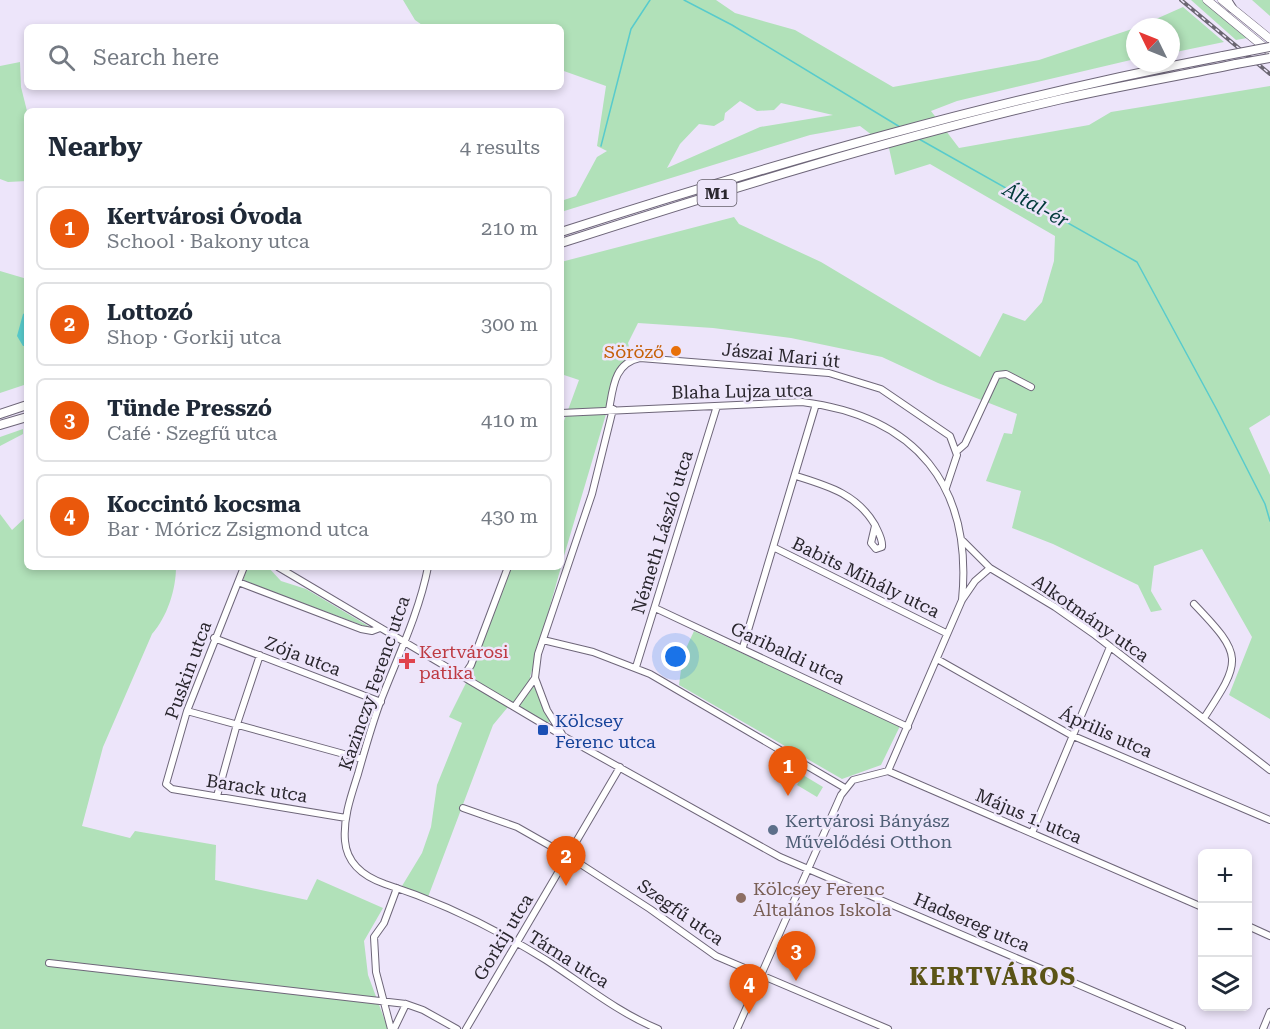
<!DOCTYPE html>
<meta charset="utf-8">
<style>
:root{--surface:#fff;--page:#f2f2f3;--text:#1f2937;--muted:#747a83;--line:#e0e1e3;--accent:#ea580c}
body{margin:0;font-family:"Roboto Serif",serif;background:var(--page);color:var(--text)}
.controls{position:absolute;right:18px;bottom:18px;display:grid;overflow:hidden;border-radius:9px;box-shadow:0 3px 9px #0003}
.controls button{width:54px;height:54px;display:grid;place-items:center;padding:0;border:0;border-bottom:2px solid var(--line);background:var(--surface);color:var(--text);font:30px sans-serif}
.compass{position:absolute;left:1126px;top:18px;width:54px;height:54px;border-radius:50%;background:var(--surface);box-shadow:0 3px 9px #0003;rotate:313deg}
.you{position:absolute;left:676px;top:657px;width:21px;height:21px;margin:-15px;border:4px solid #fff;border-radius:50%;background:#1a73e8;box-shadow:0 0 0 9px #1a73e833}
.badge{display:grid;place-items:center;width:39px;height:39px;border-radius:50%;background:var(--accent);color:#fff;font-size:20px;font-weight:700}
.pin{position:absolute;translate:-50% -50px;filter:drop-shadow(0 2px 3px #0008)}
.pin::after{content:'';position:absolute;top:32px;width:21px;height:18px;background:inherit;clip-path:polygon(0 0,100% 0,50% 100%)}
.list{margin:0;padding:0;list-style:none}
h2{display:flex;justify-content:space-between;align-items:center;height:78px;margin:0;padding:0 24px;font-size:26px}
h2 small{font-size:20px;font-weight:400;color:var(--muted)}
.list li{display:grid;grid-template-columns:39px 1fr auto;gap:18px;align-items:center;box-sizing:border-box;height:84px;margin:0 12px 12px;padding:0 12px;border:2px solid var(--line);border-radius:9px}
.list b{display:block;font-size:22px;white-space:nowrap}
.list p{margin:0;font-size:20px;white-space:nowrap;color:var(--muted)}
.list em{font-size:20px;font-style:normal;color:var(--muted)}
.icon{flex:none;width:33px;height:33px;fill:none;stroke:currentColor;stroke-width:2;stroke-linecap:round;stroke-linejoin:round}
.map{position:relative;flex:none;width:1270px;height:1029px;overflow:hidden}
.search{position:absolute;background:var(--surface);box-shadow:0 3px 9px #0003;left:24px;top:24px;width:540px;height:66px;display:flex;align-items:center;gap:15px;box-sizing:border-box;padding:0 21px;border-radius:9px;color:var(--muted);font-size:22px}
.panel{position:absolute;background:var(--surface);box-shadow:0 3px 9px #0003;left:24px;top:108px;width:540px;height:462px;border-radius:9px}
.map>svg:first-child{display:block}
.green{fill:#b1e1b9;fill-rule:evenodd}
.water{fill:#58cbcc}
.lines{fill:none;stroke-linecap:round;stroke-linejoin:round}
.stream{stroke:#58cbcc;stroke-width:1.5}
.minor-casing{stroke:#6e6679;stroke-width:8}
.major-casing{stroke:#6e6679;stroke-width:9}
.highway-casing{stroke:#6e6679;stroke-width:10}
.minor{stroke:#fff;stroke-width:6}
.major{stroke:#fff;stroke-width:8}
.highway{stroke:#fff;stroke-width:8}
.rail-casing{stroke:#6b6672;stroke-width:4}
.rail{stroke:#ede5fa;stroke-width:1.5;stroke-dasharray:4.5;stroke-linecap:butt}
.highway-bridge-casing{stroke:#6e6679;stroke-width:10;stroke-linecap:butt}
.highway-bridge{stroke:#fff;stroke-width:8}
.food-dot{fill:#e8710a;stroke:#ede5fa;stroke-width:2}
.health-dot{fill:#e0444e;stroke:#ede5fa;stroke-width:2}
.transit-dot{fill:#1a4fb4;stroke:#ede5fa;stroke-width:2}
.service-dot{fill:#5c6f8a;stroke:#ede5fa;stroke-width:2}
.education-dot{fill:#8d6e63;stroke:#ede5fa;stroke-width:2}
.labels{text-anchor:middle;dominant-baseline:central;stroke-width:5;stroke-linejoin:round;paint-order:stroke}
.shield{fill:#ede5fa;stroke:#645f6a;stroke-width:1.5}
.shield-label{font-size:16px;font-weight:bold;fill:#29262d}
.food-label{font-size:18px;fill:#c56008;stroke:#ede5fa;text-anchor:end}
.street-label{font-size:18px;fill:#29262d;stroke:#ede5fa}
.health-label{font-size:18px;fill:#be3a42;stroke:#ede5fa;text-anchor:start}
.transit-label{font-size:18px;fill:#164399;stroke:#ede5fa;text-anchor:start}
.service-label{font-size:18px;fill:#4e5e75;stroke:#ede5fa;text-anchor:start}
.education-label{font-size:18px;fill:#785e54;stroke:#ede5fa;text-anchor:start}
.water-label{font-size:20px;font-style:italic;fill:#003939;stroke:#ede5fa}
.district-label{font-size:24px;font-weight:bold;letter-spacing:1.5px;fill:#5b5417;stroke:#ede5fa}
</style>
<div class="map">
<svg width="1270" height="1029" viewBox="0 0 1270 1029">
<rect width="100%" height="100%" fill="#ede5fa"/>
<!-- green -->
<path class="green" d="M403,0H716L735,13L795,30L893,87L1039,60L1135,28V59L957,101L931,111L959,148L1089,125L1111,112L1270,86V415L1249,428L1270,475V719L1229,695L1252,637L1202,549L1154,566L1151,591L1162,610L1151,612L1138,585L1053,544L1012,528L1021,491L986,481L1004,433L1012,434L1017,414L938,383L882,357L791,338L713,328L638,323L628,343L632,358L620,367L561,566V429L579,380L561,374V262L734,217L739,224L821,262L980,357L1003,313L1025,321L1042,302L1054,261L1055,236L930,164L895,175L889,148L860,126L810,135L561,212V201L576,196L597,157L607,151L597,146L606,86L561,70V27H425L415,20ZM740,101L757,111L774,110L781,103L833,115L760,127L667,168L680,144L699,124L714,126L724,120L725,113Z
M1191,0H1202L1247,38L1236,40Z
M1252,0H1270V16Z
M1183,7L1224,42L1171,53V27H1138Z
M20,62L21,87L27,111V181L8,182L0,179V66Z
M0,271L27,279V384L0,393Z
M23,429V434L0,446V437Z
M0,514L12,530L27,516V567H176C176,590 167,617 152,634L103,747L82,826L130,838L135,831L216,845L215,880L307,900L317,879L383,908L364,941L368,975L388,1029H0Z
M247,567H268L281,581L306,589L375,630L243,581Z
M510,567H561L530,677L550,722L547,723L512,702L493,725L428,897L402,886L422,853L431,827L437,785L462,723L449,717L471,673Z
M694,631L900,726L881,765L842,779L679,685L683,655Z
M803,775L823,787L817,797L797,785Z"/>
<!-- water -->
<path class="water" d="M27,312V346H23L17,336L23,314Z"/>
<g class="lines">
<!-- stream -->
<path class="stream" d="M684,0L732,25L900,127
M919,139L1137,262L1217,410L1265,504L1270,521
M601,146L631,29L650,0"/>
<!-- minor casing -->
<g class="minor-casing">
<path id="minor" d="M609,410C613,388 614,363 640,358L829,373L881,389L950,436L957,455L946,488
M561,413L802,402C916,416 973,486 962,600
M957,451L965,444L997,375L1006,374L1031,387
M796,476C828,486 857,494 875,525C878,532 883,539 882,547L876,549L871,543L875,526
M963,541L990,568L1055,607L1095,635L1270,770
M773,547L946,633
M244,567L187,711L166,784L172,789L346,818
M278,567L563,736L780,857L1182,1029
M428,567C419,613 398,656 381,700C372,724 365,749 358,774C351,796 343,818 345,841C347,864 365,877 385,884C441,902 496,929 546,960C583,984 617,1012 658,1029
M238,582L361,629L372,631L380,628
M1194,604C1244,656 1242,660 1204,718
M655,608L908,727
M214,638L381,702
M543,640L593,652L650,674L845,788
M743,647L816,404
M937,659L1071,735L1270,820
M636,667L717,406
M463,677L471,665L508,567
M535,678L547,710L562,734
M515,706L535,678L538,654L592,494L613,409
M187,711L362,759
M888,771L962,600L975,581L990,568
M217,796L237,724L260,655
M463,808L517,827L568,856L650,909L716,956L888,1029
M1032,833L1110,647
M1248,926L1270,936
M49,963L406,1004L423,1010L457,1029
M391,1029L376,972L374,937L384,923L397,888
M394,1029L406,1004
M466,1029L620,767
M737,1029L841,795L853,780L888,771L1202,907
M1263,1029L1270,1012"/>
</g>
<!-- major casing -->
<g class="major-casing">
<path id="major" d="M1207,0L1270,52
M1222,0L1270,39"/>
</g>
<!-- highway casing -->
<g class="highway-casing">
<path id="highway" d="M1227,0L1232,8
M561,232C779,162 998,99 1223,56
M561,243C726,190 893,138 1062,99C1120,86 1178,76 1236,64
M0,414L27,405
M0,425L27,417"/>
</g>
<!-- minor -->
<use href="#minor" class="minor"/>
<!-- major -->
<use href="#major" class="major"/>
<!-- highway -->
<use href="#highway" class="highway"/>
<!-- rail casing -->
<g class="rail-casing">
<path id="rail" d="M1181,0L1270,74"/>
</g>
<!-- rail -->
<use href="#rail" class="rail"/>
<!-- highway-bridge casing -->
<g class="highway-bridge-casing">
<path id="highway-bridge" d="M1223,56L1270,47
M1236,64L1270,58"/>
</g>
<!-- highway-bridge -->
<use href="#highway-bridge" class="highway-bridge"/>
</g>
<!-- markers -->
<circle class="food-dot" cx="676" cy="351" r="6"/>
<path class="health-dot" d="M404 652h6v6h6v6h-6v6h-6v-6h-6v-6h6z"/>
<rect class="transit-dot" x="537" y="724" width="12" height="12" rx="3"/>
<circle class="service-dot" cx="773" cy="830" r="6"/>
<circle class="education-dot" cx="741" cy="898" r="6"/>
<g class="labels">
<!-- shield labels -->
<rect class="shield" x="697.5" y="180" width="39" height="26" rx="4.5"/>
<g class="shield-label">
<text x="717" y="193">M1</text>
</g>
<!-- food labels -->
<g class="food-label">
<text x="664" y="351">Söröző</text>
</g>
<!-- street labels -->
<g class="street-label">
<text transform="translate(781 355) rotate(6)">Jászai Mari út</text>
<text transform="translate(742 391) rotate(-1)">Blaha Lujza utca</text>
<text transform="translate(662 532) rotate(-73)">Németh László utca</text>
<text transform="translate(866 577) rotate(26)">Babits Mihály utca</text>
<text transform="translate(1091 618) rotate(35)">Alkotmány utca</text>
<text transform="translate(788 653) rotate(25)">Garibaldi utca</text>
<text transform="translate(303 656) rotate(21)">Zója utca</text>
<text transform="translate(188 670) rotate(-70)">Puskin utca</text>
<text transform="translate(374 683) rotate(-71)">Kazinczy Ferenc utca</text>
<text transform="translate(1106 732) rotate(24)">Április utca</text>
<text transform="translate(257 788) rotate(9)">Barack utca</text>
<text transform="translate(1029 816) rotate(23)">Május 1. utca</text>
<text transform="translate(681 912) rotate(35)">Szegfű utca</text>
<text transform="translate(972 922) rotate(23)">Hadsereg utca</text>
<text transform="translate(503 937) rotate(-59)">Gorkij utca</text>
<text transform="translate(569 959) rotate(32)">Tárna utca</text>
</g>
<!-- health labels -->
<g class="health-label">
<text x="419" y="651">Kertvárosi<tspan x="419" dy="21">patika</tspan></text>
</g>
<!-- transit labels -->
<g class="transit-label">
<text x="555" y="720">Kölcsey<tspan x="555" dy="21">Ferenc utca</tspan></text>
</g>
<!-- service labels -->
<g class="service-label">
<text x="785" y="820">Kertvárosi Bányász<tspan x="785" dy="21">Művelődési Otthon</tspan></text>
</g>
<!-- education labels -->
<g class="education-label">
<text x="753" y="888">Kölcsey Ferenc<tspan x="753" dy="21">Általános Iskola</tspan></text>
</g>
<!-- water labels -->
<g class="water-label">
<text transform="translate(1036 205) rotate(29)">Által-ér</text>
</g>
<!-- district labels -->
<g class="district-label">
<text x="993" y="977">KERTVÁROS</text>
</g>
</g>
</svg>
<div class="controls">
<button>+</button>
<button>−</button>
<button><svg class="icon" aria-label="layers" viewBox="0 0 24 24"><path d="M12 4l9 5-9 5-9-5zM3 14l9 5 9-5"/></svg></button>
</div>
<svg class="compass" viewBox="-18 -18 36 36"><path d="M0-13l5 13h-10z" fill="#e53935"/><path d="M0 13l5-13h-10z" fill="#747a83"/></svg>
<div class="you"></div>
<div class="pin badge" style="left:788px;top:796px">1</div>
<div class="pin badge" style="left:566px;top:886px">2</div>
<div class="pin badge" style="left:796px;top:981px">3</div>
<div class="pin badge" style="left:749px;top:1014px">4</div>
<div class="search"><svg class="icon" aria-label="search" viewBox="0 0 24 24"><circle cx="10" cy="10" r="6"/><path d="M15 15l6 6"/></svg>Search here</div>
<section class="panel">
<h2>Nearby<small>4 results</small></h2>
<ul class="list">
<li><span class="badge">1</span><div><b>Kertvárosi Óvoda</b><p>School · Bakony utca</p></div><em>210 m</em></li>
<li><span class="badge">2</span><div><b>Lottozó</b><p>Shop · Gorkij utca</p></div><em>300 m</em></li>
<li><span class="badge">3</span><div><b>Tünde Presszó</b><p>Café · Szegfű utca</p></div><em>410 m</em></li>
<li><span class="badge">4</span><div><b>Koccintó kocsma</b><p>Bar · Móricz Zsigmond utca</p></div><em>430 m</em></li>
</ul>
</section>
</div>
